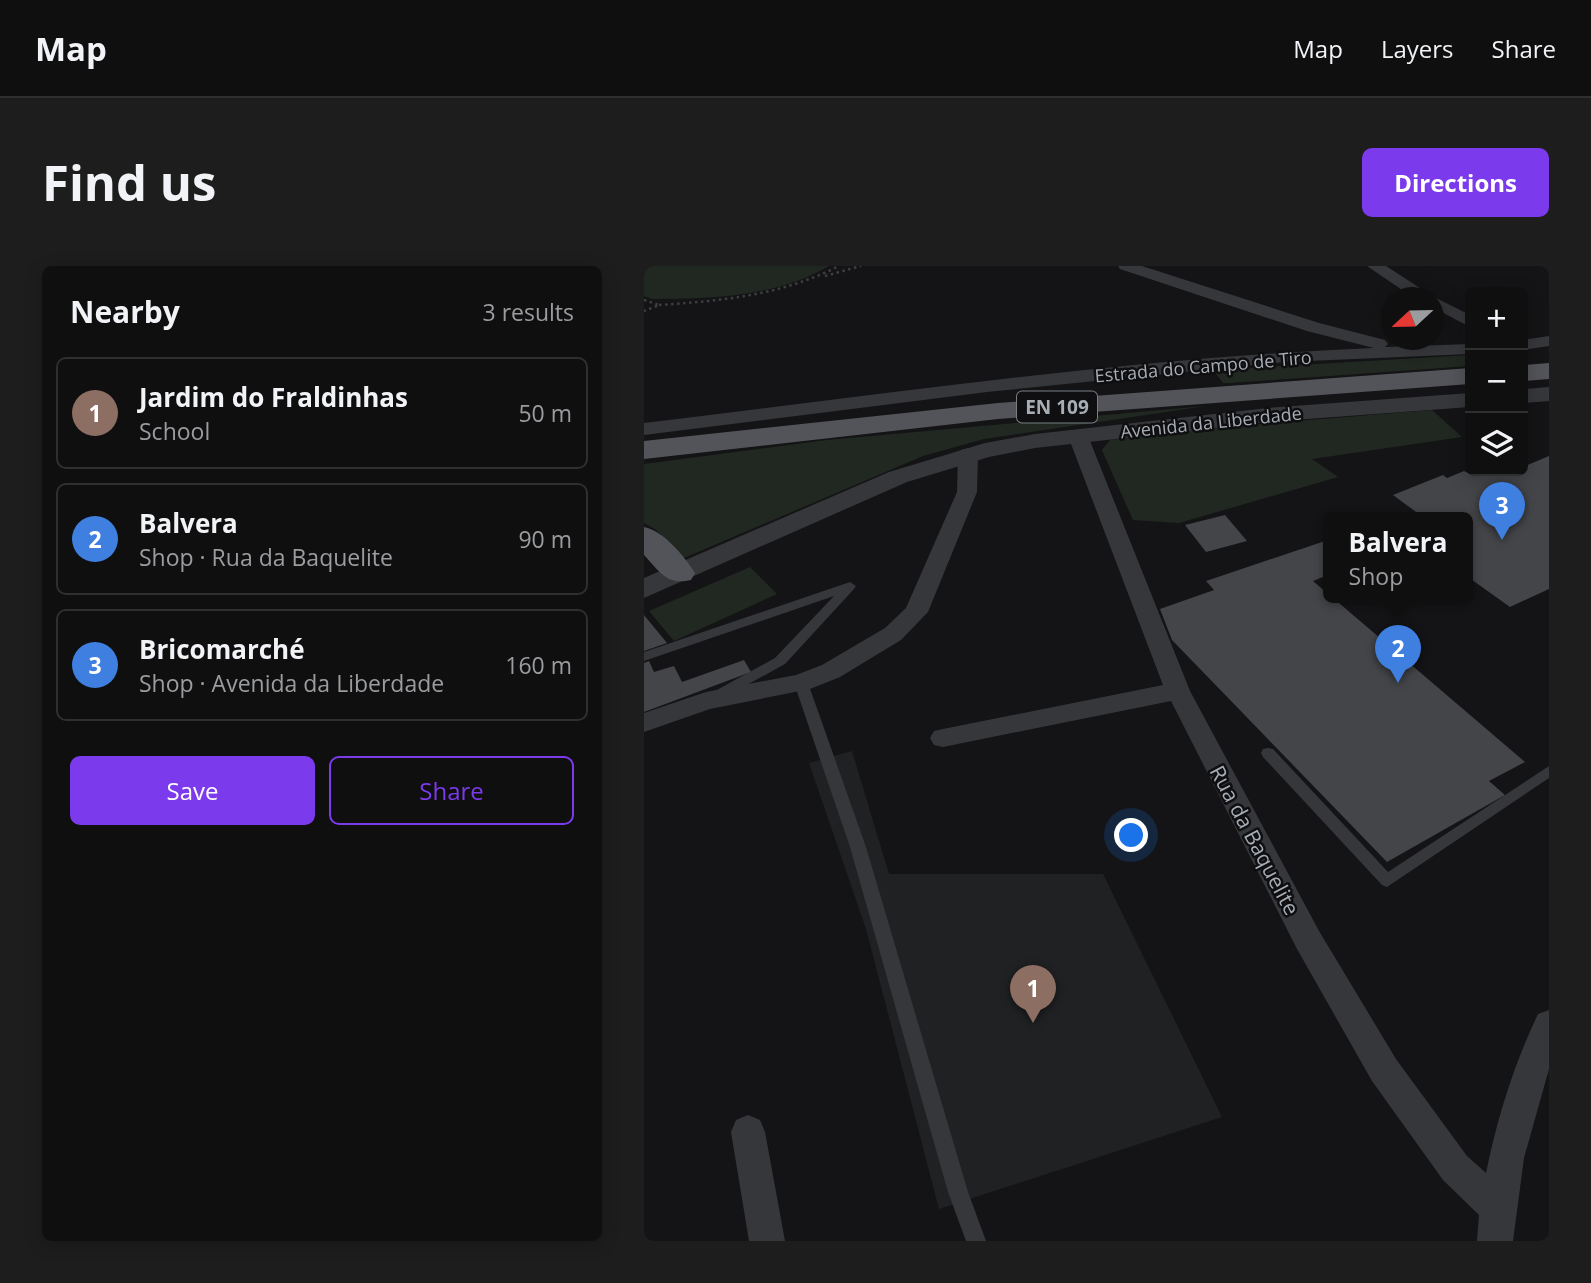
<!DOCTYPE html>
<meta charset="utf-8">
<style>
:root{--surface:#0f0f10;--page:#1d1d1e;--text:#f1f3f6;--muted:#9b9c9f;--line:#2f2f30;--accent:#7c3aed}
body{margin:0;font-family:"Open Sans",sans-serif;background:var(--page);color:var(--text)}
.controls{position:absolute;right:21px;top:21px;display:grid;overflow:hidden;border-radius:10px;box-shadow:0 4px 18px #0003}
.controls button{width:63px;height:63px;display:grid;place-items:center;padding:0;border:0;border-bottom:2px solid var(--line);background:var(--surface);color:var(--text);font:35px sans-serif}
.compass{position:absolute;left:737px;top:21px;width:63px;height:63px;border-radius:50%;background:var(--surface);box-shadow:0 4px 18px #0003;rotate:248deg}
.you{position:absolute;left:488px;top:570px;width:24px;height:24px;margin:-18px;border:5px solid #fff;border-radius:50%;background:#1a73e8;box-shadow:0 0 0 10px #1a73e833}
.badge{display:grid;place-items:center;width:46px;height:46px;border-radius:50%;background:var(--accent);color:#fff;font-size:23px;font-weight:700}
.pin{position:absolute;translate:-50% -58px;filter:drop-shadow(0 2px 4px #0008)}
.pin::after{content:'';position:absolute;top:37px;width:24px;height:21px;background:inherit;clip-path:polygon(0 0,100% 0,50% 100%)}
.popup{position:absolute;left:679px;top:246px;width:150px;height:91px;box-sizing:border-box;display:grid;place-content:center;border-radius:10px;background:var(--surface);filter:drop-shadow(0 2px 5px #0005);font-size:23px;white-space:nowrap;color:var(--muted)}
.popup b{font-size:26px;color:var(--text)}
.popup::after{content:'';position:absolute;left:50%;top:100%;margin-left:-14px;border:14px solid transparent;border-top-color:var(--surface)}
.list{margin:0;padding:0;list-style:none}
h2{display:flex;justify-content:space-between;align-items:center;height:91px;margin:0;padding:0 28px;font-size:30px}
h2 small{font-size:23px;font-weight:400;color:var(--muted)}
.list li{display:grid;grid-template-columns:46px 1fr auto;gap:21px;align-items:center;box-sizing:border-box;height:112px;margin:0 14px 14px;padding:0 14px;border:2px solid var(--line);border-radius:10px}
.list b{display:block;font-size:26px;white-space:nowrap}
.list p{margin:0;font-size:23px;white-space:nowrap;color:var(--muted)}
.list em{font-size:23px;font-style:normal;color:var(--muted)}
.actions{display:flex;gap:14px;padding:21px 28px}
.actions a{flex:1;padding:16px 0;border:2px solid var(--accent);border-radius:10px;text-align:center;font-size:24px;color:var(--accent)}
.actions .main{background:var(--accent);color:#fff}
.icon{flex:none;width:38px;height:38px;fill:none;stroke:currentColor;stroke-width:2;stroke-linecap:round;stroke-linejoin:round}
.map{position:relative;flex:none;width:905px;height:975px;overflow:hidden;border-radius:10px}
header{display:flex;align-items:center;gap:42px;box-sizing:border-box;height:98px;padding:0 35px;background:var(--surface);border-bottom:2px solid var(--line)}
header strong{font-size:33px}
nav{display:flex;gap:38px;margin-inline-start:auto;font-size:24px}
.intro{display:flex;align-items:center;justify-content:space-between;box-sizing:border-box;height:168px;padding:0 42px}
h1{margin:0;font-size:49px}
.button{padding:18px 32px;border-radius:10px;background:var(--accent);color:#fff;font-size:24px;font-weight:700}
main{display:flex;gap:42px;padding:0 42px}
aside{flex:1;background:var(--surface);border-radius:10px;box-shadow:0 4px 18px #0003}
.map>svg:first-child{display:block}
.built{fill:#202123}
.green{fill:#212821}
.building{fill:#434549}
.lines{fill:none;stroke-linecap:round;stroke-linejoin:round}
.path{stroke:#3c3e41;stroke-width:2.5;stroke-dasharray:2.5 3.5;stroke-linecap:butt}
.service{fill:#36373a;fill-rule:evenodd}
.minor{fill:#36373a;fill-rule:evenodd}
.tertiary{fill:#36373a;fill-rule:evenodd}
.primary{fill:#525459;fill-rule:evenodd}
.labels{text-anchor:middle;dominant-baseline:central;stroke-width:5;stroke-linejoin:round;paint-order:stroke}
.far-street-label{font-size:18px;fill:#a7adb5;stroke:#0f0f11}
.shield{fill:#0f0f11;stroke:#797e84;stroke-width:2}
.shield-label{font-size:19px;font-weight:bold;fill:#a7adb5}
.street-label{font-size:21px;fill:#a7adb5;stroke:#0f0f11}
</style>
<header>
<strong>Map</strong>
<nav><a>Map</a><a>Layers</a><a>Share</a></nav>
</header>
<div class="intro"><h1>Find us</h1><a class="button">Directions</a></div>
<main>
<aside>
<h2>Nearby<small>3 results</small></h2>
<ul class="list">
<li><span class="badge" style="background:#8d6e63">1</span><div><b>Jardim do Fraldinhas</b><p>School</p></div><em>50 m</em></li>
<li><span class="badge" style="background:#3f7fe0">2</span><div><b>Balvera</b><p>Shop · Rua da Baquelite</p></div><em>90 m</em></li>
<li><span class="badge" style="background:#3f7fe0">3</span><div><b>Bricomarché</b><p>Shop · Avenida da Liberdade</p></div><em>160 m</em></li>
</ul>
<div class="actions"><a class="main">Save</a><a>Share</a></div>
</aside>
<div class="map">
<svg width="905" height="975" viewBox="0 0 905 975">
<rect width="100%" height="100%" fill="#141416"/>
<!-- built -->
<path class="built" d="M208,485L245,608H459L578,851L295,943L222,663L165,497Z"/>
<!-- green -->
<path class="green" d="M0,0H185C132,31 67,33 8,33L0,30Z
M826,89V100L587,117H579L569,104Z
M562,140L340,173L279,190L40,292L11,263L0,257V198L183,174Z
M788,144L818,171L668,193L694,211L535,257L489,254L458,184L466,174L554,163Z
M106,301L133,328L30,375L5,345Z"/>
<!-- building -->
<path class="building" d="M905,190V323L866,341L824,311V251H758L772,246L749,229L799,209L803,212L820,205L824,207L831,205H856L862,208L879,205V201Z
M581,249L603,275L562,286L541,259Z
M684,274V309L669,315L684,328V331H688L881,496L845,515L861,529L743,596L528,374L516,343L570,324L562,315Z
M0,349L23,377L0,385Z
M100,394L107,406L0,446V397L5,395L10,406L30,400L38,416Z"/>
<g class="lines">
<!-- path -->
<path class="path" d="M181,10L217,0
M0,34L15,39L0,45
M15,39C78,35 138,29 195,0"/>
<!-- service -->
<path class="service" d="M206,316L212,320L210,323L141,398L81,431H71L69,428L71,425L131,392L190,330L0,395V386Z
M157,412L164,417L222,581L324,926L342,975H322L304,926L206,581L150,417Z
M624,482L629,483L744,606L905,500V512L743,621L738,619L619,491L617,487L619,483Z"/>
<!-- minor -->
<path class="minor" d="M474,0H498L675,57L741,74L744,78L741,81L826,78V88L641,96L343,126L0,169V157C242,128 486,92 730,82L663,65L476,3Z
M723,0H742L790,31L826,49V61L790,42V32H770Z
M905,70V80L879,84V74Z
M434,164L444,170L546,425L675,665L752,793L823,890L842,907C853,853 870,798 894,748L905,744V803L880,892L869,975H833L835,949L799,914L728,815L653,683L527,435L299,481L290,479L286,472L290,465L299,463L519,419L424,170Z
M324,182L331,184L334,188L333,226L284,346L257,374L196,411L166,423L66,443L0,466V447L62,426L152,409L178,399L241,362L262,342L313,226L314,188L317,184Z
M104,849L116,854L121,866L141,975H105L87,866L92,854Z"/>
<!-- tertiary -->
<path class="tertiary" d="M905,121V135L879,137V123Z
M826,127V141L624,156L391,182L345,191L263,216L0,332V312L245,206L341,177L391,168L624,142Z"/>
<!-- primary -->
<path class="primary" d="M905,97V113L879,115V99Z
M826,102V118L354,153L0,193V175L354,137Z
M0,261C20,265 40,290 51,307L47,314C23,320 15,305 0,289Z"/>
</g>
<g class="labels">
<!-- far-street labels -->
<g class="far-street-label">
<text transform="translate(559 100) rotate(-5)">Estrada do Campo de Tiro</text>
<text transform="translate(567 156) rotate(-6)">Avenida da Liberdade</text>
</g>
<!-- shield labels -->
<rect class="shield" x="373" y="125.5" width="80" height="31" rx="5"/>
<g class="shield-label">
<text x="413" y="141">EN 109</text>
</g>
<!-- street labels -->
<g class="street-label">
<text transform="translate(611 574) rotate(62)">Rua da Baquelite</text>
</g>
</g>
</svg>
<div class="controls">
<button>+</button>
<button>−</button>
<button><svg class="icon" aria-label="layers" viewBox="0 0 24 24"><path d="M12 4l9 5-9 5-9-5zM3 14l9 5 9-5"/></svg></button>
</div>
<svg class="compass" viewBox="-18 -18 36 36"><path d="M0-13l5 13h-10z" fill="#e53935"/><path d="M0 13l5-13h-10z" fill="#9b9c9f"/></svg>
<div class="you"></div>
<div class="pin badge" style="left:389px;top:757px;background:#8d6e63">1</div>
<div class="pin badge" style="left:754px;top:417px;background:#3f7fe0">2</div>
<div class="popup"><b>Balvera</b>Shop</div>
<div class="pin badge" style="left:858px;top:274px;background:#3f7fe0">3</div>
</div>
</main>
